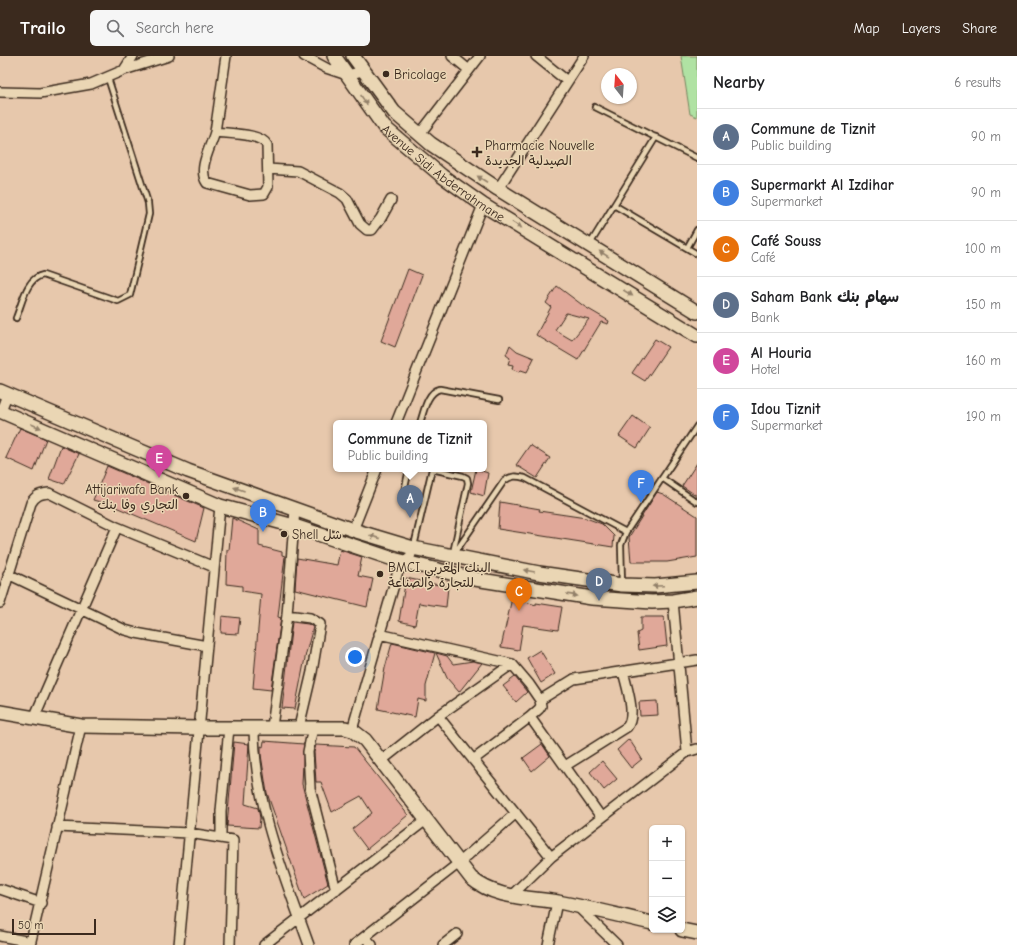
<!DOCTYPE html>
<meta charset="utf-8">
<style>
:root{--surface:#fff;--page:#f6f6f6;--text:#202124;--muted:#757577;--line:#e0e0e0;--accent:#3b2a1e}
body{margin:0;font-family:"Comic Neue","Playpen Sans Arabic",sans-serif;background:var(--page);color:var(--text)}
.controls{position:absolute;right:12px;bottom:12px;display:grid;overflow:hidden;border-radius:6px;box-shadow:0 1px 3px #0004}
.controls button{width:36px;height:36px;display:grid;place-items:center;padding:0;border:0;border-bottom:1px solid var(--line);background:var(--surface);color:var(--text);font:20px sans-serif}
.compass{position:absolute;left:601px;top:12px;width:36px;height:36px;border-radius:50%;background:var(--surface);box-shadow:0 1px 3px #0004;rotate:343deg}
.scale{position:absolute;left:12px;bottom:10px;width:84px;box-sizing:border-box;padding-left:4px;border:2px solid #3b2a1e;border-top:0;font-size:11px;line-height:14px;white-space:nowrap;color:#3b2a1e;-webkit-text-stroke:3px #ead6b4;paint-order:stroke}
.you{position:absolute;left:355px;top:601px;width:14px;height:14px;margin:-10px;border:3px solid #fff;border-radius:50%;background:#1a73e8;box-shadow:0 0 0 6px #1a73e833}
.badge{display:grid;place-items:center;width:26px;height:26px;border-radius:50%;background:var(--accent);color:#fff;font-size:13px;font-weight:700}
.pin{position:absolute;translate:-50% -33px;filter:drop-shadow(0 1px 2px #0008)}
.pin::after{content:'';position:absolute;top:21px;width:14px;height:12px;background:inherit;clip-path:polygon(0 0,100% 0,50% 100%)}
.popup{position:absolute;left:333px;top:364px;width:154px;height:52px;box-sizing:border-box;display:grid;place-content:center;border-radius:6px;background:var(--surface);filter:drop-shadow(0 1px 3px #0005);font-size:13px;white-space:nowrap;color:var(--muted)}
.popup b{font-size:15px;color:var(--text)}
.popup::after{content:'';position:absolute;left:50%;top:100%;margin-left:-8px;border:8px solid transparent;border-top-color:var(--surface)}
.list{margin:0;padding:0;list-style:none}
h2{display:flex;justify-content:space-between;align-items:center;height:52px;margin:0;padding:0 16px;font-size:17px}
h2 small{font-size:13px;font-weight:400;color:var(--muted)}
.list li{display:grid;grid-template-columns:26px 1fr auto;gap:12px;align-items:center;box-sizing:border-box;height:56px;padding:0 16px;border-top:1px solid var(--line)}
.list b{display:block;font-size:15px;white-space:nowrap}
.list p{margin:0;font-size:13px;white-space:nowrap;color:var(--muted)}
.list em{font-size:13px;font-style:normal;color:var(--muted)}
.icon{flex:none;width:22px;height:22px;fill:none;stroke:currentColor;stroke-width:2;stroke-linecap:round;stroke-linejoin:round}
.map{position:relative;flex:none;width:697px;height:889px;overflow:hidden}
header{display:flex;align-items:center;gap:24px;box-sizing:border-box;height:56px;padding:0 20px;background:var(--accent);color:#fff}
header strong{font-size:19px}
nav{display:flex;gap:22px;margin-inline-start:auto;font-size:14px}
.search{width:280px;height:36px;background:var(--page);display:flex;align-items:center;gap:10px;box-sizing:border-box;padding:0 14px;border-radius:6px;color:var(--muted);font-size:15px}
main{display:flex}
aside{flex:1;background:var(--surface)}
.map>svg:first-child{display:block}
.green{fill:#b0e2a3;stroke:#768660}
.building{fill:#e0a899;stroke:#3b2a1e;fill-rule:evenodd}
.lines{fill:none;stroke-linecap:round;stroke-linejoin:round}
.lane-casing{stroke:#3b2a1e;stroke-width:8}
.street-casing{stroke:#3b2a1e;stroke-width:12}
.secondary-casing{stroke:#3b2a1e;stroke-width:16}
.lane{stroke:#ead6b4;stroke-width:4.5}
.street{stroke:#ead6b4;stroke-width:9}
.secondary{stroke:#ead6b4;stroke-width:13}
.oneway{fill:#928069}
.poi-dot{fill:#3b2a1e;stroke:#ead6b4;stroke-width:1.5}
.labels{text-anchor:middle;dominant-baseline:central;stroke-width:3;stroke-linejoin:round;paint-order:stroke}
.poi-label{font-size:13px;fill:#3b2a1e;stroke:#ead6b4;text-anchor:start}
.street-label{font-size:13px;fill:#3b2a1e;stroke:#ead6b4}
</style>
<header>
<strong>Trailo</strong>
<div class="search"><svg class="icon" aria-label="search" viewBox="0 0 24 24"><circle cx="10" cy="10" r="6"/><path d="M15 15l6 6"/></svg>Search here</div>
<nav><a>Map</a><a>Layers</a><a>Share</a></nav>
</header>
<main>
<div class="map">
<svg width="697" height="889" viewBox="0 0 697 889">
<rect width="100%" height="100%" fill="#e7c8ac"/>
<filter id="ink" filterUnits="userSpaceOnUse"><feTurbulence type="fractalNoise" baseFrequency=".025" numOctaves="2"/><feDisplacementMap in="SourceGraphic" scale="8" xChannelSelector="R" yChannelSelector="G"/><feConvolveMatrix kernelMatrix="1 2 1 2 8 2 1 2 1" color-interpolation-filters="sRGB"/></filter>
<g filter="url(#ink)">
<!-- green -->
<path class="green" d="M681,0H697V61L690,58Z"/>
<!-- building -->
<path class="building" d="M408,213L422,219L395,291L381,285Z
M557,230L585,251L609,265L608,268L601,266L578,304L536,279L551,251L546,247ZM566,257L589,263L572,284L555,274Z
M655,283L668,291L645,325L632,317Z
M510,289L517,295L534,302L527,316L521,314L519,316L512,313L513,309L508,308L510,302L506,299Z
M633,360L650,372L637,392L619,380Z
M20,372L46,383L34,415L6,402Z
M530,389L550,402L537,422L516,409Z
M61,390L79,398L64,428L49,423Z
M697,407V440L682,430Z
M107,410L204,452L196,485L111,449L93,444Z
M476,413L488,417L484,440L471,436Z
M657,436L663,438L697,460V501L667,506H631L629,481Z
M500,446L540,453L539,455L586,462L602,468L614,480L613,491L498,473Z
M232,462L259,474V490L282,496V499L285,500L278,561L281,562L271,634L253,632L261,538L242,535V530L226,528L227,494H229Z
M340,494L362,501L358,520L373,523L367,551L295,533L297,502L337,509Z
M406,522L448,531L446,551L419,547L415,569L399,565Z
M512,542L536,549V547L562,551L558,574L523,569L519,594L501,591Z
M222,560L240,562L238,578L221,577Z
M641,561H664L667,590L639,594L637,577L641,575Z
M292,566L308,568L313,571L306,597L295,653L282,652Z
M392,587L435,597L426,630V645L418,643L415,661L378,653L385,612Z
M540,594L555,618L541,627L527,602Z
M436,597L447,600L453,608L473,605L482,607L459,636L447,622Z
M515,621L527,636L516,646L503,630Z
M657,645L658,659L640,660L639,646Z
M629,683L642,703L631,712L617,694Z
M264,685L304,688L302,728L328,828L304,843L267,737L261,699V690L263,691Z
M234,686L249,688L245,748L258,752L260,762L259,772L227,770Z
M542,688L550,700L532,715L523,702Z
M316,689L354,691L408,759L367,793L352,773L372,757L361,740L332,756L321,726H316L314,696Z
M602,705L617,723L604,734L590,716Z"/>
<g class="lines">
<!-- lane casing -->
<g class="lane-casing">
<path id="lane" d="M595,51L697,102
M614,149L697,198
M590,188L656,81
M687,192L697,174
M16,262C22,248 26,222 43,219L118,245L130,239L149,158L148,147L108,22
M420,367C424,355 427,336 440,333L499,344
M409,413L404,436L405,439L424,444
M432,413L463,420L467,422L468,427L453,497
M662,422L697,446
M414,490L432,413
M454,498L504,425C512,419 517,420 525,422L626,476
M622,528L621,489L626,476L697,370"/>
</g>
<!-- street casing -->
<g class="street-casing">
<path id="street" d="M304,0L326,12L347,19L363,15
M452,0L469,14
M536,0L567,25
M124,14L133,0
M0,36L40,37L91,28L124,14L169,0
M215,76C211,91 197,113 207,127L250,139L264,138L268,131L267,89C261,77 228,78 215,76L226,0
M419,79L480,0
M268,113L298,115L340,137L347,143L360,168L367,174H372L381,162L391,144
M498,133L584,0
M0,357L7,339
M396,367L483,149
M353,474L377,413
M8,518L125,574L136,577L207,590
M673,545L687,696
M0,547L31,447C36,439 40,438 49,437L117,471L214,511
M287,559L310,562L320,568L312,616L299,671
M379,578L512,608L529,628L540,644L541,650L539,653L530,661
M540,644L574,623L697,604
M438,660L551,801
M34,662L117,471
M272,671L287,559L295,453
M313,671L308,696L310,732L336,834
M254,672C254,747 284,819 309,889
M352,674L398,515L408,507L413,492
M473,704L530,661L601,761
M381,705L438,660L512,608
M565,710L627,671C637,659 626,629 623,615
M57,771L189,777L233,784L230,889
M221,780V755L229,672
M0,833L41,847
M511,840L551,801L687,696L697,693
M578,851L617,889
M0,880L31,886
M365,881L372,889
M30,889L81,670
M179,889L220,450
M264,889L426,764
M354,889L459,807L516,757
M443,889L457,878
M548,889L557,846"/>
</g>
<!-- secondary casing -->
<g class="secondary-casing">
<g id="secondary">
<path id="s1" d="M334,0L384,71L442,120L483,149L697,280"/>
<path d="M353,0L394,56L431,88L498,133L697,256"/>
<path d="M0,335L188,415L353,474L413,492L539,517L622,529L655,530L697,526"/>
<path d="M0,355L220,450L294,470L393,503L475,523L592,542L652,546L673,545L697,541"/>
<path d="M0,656L81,670L199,672H345L352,674L365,684L471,822C496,843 527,841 558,846C590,852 621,860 652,867"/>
<path d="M682,874L697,877"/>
</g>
</g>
<!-- lane -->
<use href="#lane" class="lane"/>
<!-- street -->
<use href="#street" class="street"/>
<!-- secondary -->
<use href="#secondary" class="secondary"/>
</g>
<!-- one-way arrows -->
<defs><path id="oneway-solid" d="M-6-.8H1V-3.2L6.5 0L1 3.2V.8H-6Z"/></defs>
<g class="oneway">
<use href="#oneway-solid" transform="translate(364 44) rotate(56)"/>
<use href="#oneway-solid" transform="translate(482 123) rotate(-147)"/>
<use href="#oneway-solid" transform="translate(517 169) rotate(32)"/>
<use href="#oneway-solid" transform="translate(604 198) rotate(-148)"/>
<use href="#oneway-solid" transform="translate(628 237) rotate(32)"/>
<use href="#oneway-solid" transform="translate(36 370) rotate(23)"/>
<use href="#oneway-solid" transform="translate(239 433) rotate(-161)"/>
<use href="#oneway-solid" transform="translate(375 481) rotate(-162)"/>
<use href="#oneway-solid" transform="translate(529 515) rotate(-170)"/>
<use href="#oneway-solid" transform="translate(658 530) rotate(177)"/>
<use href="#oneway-solid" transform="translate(572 539) rotate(8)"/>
</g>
</g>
<!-- markers -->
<g class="poi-dot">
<circle cx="386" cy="18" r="4"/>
<path d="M475 90h4v4h4v4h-4v4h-4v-4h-4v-4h4z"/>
<circle cx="186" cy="440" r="4"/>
<circle cx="284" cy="478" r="4"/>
<circle cx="380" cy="518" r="4"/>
</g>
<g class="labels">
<!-- poi labels -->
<g class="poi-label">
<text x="394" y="18">Bricolage</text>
<text x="485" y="89">Pharmacie Nouvelle<tspan x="485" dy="15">الصيدلية الجديدة</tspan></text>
<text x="178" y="433" text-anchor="end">Attijariwafa Bank<tspan x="178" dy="15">التجاري وفا بنك</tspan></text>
<text x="292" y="478">Shell شل</text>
<text x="388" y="511">BMCI البنك المغربي<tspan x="388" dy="15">للتجارة والصناعة</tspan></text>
</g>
<!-- street labels -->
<g class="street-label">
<text stroke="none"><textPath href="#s1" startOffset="162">Avenue Sidi Abderrahmane</textPath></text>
</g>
</g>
</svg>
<div class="controls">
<button>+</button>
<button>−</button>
<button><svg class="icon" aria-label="layers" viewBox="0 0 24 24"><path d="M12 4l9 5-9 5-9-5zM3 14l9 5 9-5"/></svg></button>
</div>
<svg class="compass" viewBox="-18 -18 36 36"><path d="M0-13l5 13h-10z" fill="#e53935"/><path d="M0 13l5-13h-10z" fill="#757577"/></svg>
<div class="scale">50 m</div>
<div class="you"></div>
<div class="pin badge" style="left:410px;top:462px;background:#5c6f8a">A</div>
<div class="popup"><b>Commune de Tiznit</b>Public building</div>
<div class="pin badge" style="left:263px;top:476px;background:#3f7fe0">B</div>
<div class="pin badge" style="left:519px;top:555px;background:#e8710a">C</div>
<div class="pin badge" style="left:599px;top:545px;background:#5c6f8a">D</div>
<div class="pin badge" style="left:159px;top:422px;background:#d1479c">E</div>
<div class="pin badge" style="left:641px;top:447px;background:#3f7fe0">F</div>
</div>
<aside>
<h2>Nearby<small>6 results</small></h2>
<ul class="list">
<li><span class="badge" style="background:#5c6f8a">A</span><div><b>Commune de Tiznit</b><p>Public building</p></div><em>90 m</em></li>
<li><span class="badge" style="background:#3f7fe0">B</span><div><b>Supermarkt Al Izdihar</b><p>Supermarket</p></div><em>90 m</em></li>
<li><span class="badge" style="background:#e8710a">C</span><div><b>Café Souss</b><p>Café</p></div><em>100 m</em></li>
<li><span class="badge" style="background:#5c6f8a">D</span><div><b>Saham Bank سهام بنك</b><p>Bank</p></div><em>150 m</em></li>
<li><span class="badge" style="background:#d1479c">E</span><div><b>Al Houria</b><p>Hotel</p></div><em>160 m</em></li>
<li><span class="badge" style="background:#3f7fe0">F</span><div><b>Idou Tiznit</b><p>Supermarket</p></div><em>190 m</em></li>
</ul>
</aside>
</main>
